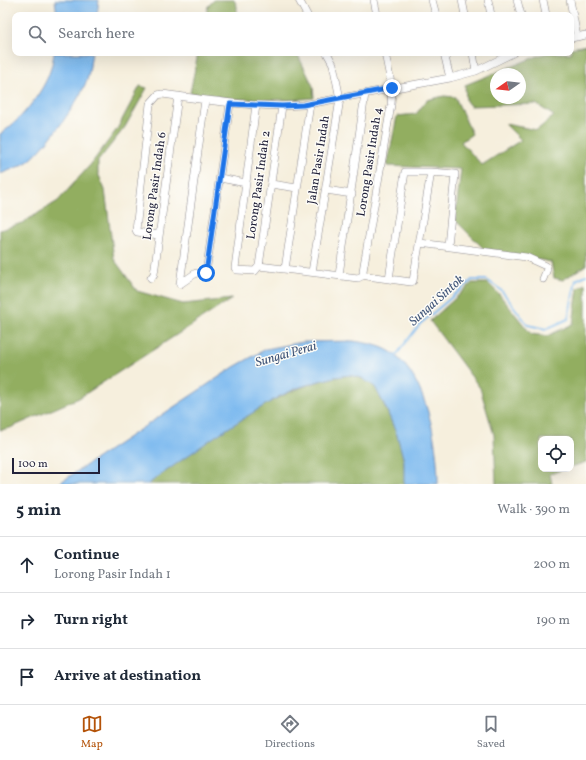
<!DOCTYPE html>
<meta charset="utf-8">
<style>
:root{--surface:#fff;--page:#f6f6f7;--text:#1f2937;--muted:#747a83;--line:#e0e1e3;--accent:#b45309}
body{margin:0;font-family:Vollkorn,serif;background:var(--page);color:var(--text)}
.controls{position:absolute;right:12px;bottom:12px;display:grid;overflow:hidden;border-radius:8px;box-shadow:0 4px 16px #0002}
.controls button{width:36px;height:36px;display:grid;place-items:center;padding:0;border:0;border-bottom:1px solid var(--line);background:var(--surface);color:var(--text);font:20px sans-serif}
.compass{position:absolute;left:490px;top:68px;width:36px;height:36px;border-radius:50%;background:var(--surface);box-shadow:0 4px 16px #0002;rotate:256deg}
.scale{position:absolute;left:12px;bottom:10px;width:88px;box-sizing:border-box;padding-left:4px;border:2px solid #22223b;border-top:0;font-size:11px;line-height:14px;white-space:nowrap;color:#22223b;-webkit-text-stroke:3px #fdfcf7;paint-order:stroke}
.stop{position:absolute;width:12px;height:12px;margin:-9px;border:3px solid #1a73e8;border-radius:50%;background:#fff}
.stop.end{background:#1a73e8;border-color:#fff;box-shadow:0 1px 4px #0008}
.list{margin:0;padding:0;list-style:none}
h2{display:flex;justify-content:space-between;align-items:center;height:52px;margin:0;padding:0 16px;font-size:17px}
h2 small{font-size:13px;font-weight:400;color:var(--muted)}
.list li{display:grid;grid-template-columns:26px 1fr auto;gap:12px;align-items:center;box-sizing:border-box;height:56px;padding:0 16px;border-top:1px solid var(--line)}
.list b{display:block;font-size:15px;white-space:nowrap}
.list p{margin:0;font-size:13px;white-space:nowrap;color:var(--muted)}
.list em{font-size:13px;font-style:normal;color:var(--muted)}
.icon{flex:none;width:22px;height:22px;fill:none;stroke:currentColor;stroke-width:2;stroke-linecap:round;stroke-linejoin:round}
.map{position:relative;flex:none;width:586px;height:484px;overflow:hidden}
.search{position:absolute;background:var(--surface);box-shadow:0 4px 16px #0002;left:12px;right:12px;top:12px;height:44px;display:flex;align-items:center;gap:10px;box-sizing:border-box;padding:0 14px;border-radius:8px;color:var(--muted);font-size:15px}
.sheet{height:220px;background:var(--surface)}
nav{display:flex;justify-content:space-around;align-items:center;box-sizing:border-box;height:56px;border-top:1px solid var(--line);background:var(--surface);font-size:11px;color:var(--muted)}
nav a{display:grid;justify-items:center;gap:2px}
nav .on{color:var(--accent)}
.map>svg:first-child{display:block}
.forest{fill:#92ae60;stroke:#5a684e;fill-rule:evenodd}
.water{fill:#7cb9ef;stroke:#4f6e95}
.lines{fill:none;stroke-linecap:round;stroke-linejoin:round}
.stream{stroke:#7cb9ef;stroke-width:2}
.minor-casing{stroke:#8c888c;stroke-width:8}
.minor{stroke:#fff;stroke-width:7}
.route{stroke:#1a73e8;stroke-width:5}
.labels{text-anchor:middle;dominant-baseline:central;stroke-width:3;stroke-linejoin:round;paint-order:stroke}
.street-label{font-size:12px;fill:#22223b;stroke:#fdfcf7}
.water-label{font-size:13px;font-style:italic;fill:#42577a;stroke:#fdfcf7}
</style>
<div class="map">
<svg width="586" height="484" viewBox="0 0 586 484">
<rect width="100%" height="100%" fill="#fdfcf7"/>
<filter id="ink" filterUnits="userSpaceOnUse"><feTurbulence type="fractalNoise" baseFrequency=".025" numOctaves="2"/><feDisplacementMap in="SourceGraphic" scale="8" xChannelSelector="R" yChannelSelector="G"/><feConvolveMatrix kernelMatrix="1 2 1 2 8 2 1 2 1" color-interpolation-filters="sRGB"/></filter>
<filter id="wash" filterUnits="userSpaceOnUse"><feTurbulence type="fractalNoise" baseFrequency=".012" numOctaves="4" result="noise"/><feDisplacementMap in="SourceGraphic" scale="16" xChannelSelector="R" yChannelSelector="G"/><feGaussianBlur stdDeviation="0.9" result="paint"/><feColorMatrix in="noise" values="0 0 0 0 0 0 0 0 0 0 0 0 0 0 0 0 0 1.4 0 .05"/><feComposite in="paint" operator="in"/></filter>
<g filter="url(#wash)">
<rect width="100%" height="100%" fill="#f6efdd"/>
<!-- forest -->
<path class="forest" d="M214,0H234L237,6V15H206L208,6Z
M586,45V265L563,280L554,278L551,262L484,249L455,220L461,169L387,166L397,116L416,114L427,100L444,96L455,97L472,134L461,142L482,165L521,140L505,124L537,130L554,116L536,104L470,106L466,101L465,85L540,55L548,53H571V48ZM496,74H520V98H496Z
M198,53H297L313,86L314,98L289,100L234,99L190,93Z
M140,86L147,88L125,127L98,161V173L105,190L114,259L137,291L183,304L232,299L79,398L10,428L0,430V230L22,223L58,201L91,164L117,129Z
M472,283H488L499,294L531,334L547,336L573,324L578,288L586,284V462L571,467V439H541V469H565L550,474L552,484H496L494,435L480,388L430,321Z
M350,375C359,377 368,380 375,387C378,391 380,397 382,401C394,425 408,457 404,484H148C207,443 277,383 350,375Z"/>
<!-- water -->
<path class="water" d="M55,0H99L97,15H57Z
M54,53H92C90,62 90,72 87,80C80,100 47,146 30,160C22,166 10,170 0,174V134C19,122 43,93 50,71C52,66 53,59 54,53Z
M353,341C366,343 380,345 391,352C427,377 438,443 438,484H404V461L397,435L385,406L375,387L362,378L350,375L335,377L319,381L297,388L278,397L217,435L148,484H58L234,367L266,349L303,342Z"/>
<g class="lines">
<!-- stream -->
<path class="stream" d="M394,358L420,324L472,280H487L501,290L528,325L546,329L568,319L576,280L586,275"/>
</g>
</g>
<g filter="url(#ink)">
<g class="lines">
<!-- minor casing -->
<g class="minor-casing">
<path id="minor" d="M299,0L307,15
M374,0L377,15
M432,0L436,15
M462,0L465,15
M488,0L491,15
M517,0L521,15
M543,0L546,15
M570,0L577,37
M571,38L586,35
M444,53L450,78
M473,53L476,71
M256,105L235,268L237,270L255,271L259,266L282,106
M220,178L246,183
M271,184L297,188
M326,190L352,194
M159,235L137,232L136,230L150,104L158,95L162,94C209,100 255,108 303,105L450,78L476,71L513,53
M420,243L526,257L546,266L547,269L543,279
M259,266L358,278L364,275
M285,269L310,104
M312,272L340,99L333,64L327,53
M339,275L365,94
M364,275L363,271L391,105L392,88L385,53
M364,275L367,276L411,282L413,281L431,172
M151,278L154,274L178,96
M389,279L405,172H431L455,174L448,246
M180,284L196,273H206L230,104
M180,284L205,100"/>
</g>
<!-- minor -->
<use href="#minor" class="minor"/>
</g>
</g>
<g class="lines" filter="url(#ink)">
<!-- route -->
<path class="route" d="M206,273L230,104L282,106L303,105L392,88"/>
</g>
<g class="labels">
<!-- street labels -->
<g class="street-label">
<text transform="translate(319 160) rotate(-81)">Jalan Pasir Indah</text>
<text transform="translate(370 162) rotate(-81)">Lorong Pasir Indah 4</text>
<text transform="translate(259 185) rotate(-82)">Lorong Pasir Indah 2</text>
<text transform="translate(155 186) rotate(-82)">Lorong Pasir Indah 6</text>
</g>
<!-- water labels -->
<g class="water-label">
<text transform="translate(437 301) rotate(-42)">Sungai Sintok</text>
<text transform="translate(286 355) rotate(-16)">Sungai Perai</text>
</g>
</g>
</svg>
<div class="controls">
<button><svg class="icon" aria-label="locate" viewBox="0 0 24 24"><circle cx="12" cy="12" r="6"/><path d="M12 2v4M12 18v4M2 12h4M18 12h4"/></svg></button>
</div>
<svg class="compass" viewBox="-18 -18 36 36"><path d="M0-13l5 13h-10z" fill="#e53935"/><path d="M0 13l5-13h-10z" fill="#747a83"/></svg>
<div class="scale">100 m</div>
<div class="stop" style="left:206px;top:273px"></div>
<div class="stop end" style="left:392px;top:88px"></div>
<div class="search"><svg class="icon" aria-label="search" viewBox="0 0 24 24"><circle cx="10" cy="10" r="6"/><path d="M15 15l6 6"/></svg>Search here</div>
</div>
<section class="sheet">
<h2>5 min<small>Walk · 390 m</small></h2>
<ul class="list">
<li><svg class="icon" aria-label="ahead" viewBox="0 0 24 24"><path d="M12 20V5M6 11l6-6 6 6"/></svg><div><b>Continue</b><p>Lorong Pasir Indah 1</p></div><em>200 m</em></li>
<li><svg class="icon" aria-label="right" viewBox="0 0 24 24"><path d="M7 20v-9h11M14 6l5 5-5 5"/></svg><div><b>Turn right</b></div><em>190 m</em></li>
<li><svg class="icon" aria-label="arrive" viewBox="0 0 24 24"><path d="M6 21V4h12l-3 4 3 4H6"/></svg><div><b>Arrive at destination</b></div></li>
</ul>
</section>
<nav>
<a class="on"><svg class="icon" aria-label="map" viewBox="0 0 24 24"><path d="M3 6l6-2 6 2 6-2v14l-6 2-6-2-6 2zM9 4v14M15 6v14"/></svg>Map</a>
<a><svg class="icon" aria-label="directions" viewBox="0 0 24 24"><path d="M12 3l9 9-9 9-9-9zM9 14v-3h6M13 9l2 2-2 2"/></svg>Directions</a>
<a><svg class="icon" aria-label="saved" viewBox="0 0 24 24"><path d="M7 4h10v16l-5-4-5 4z"/></svg>Saved</a>
</nav>
